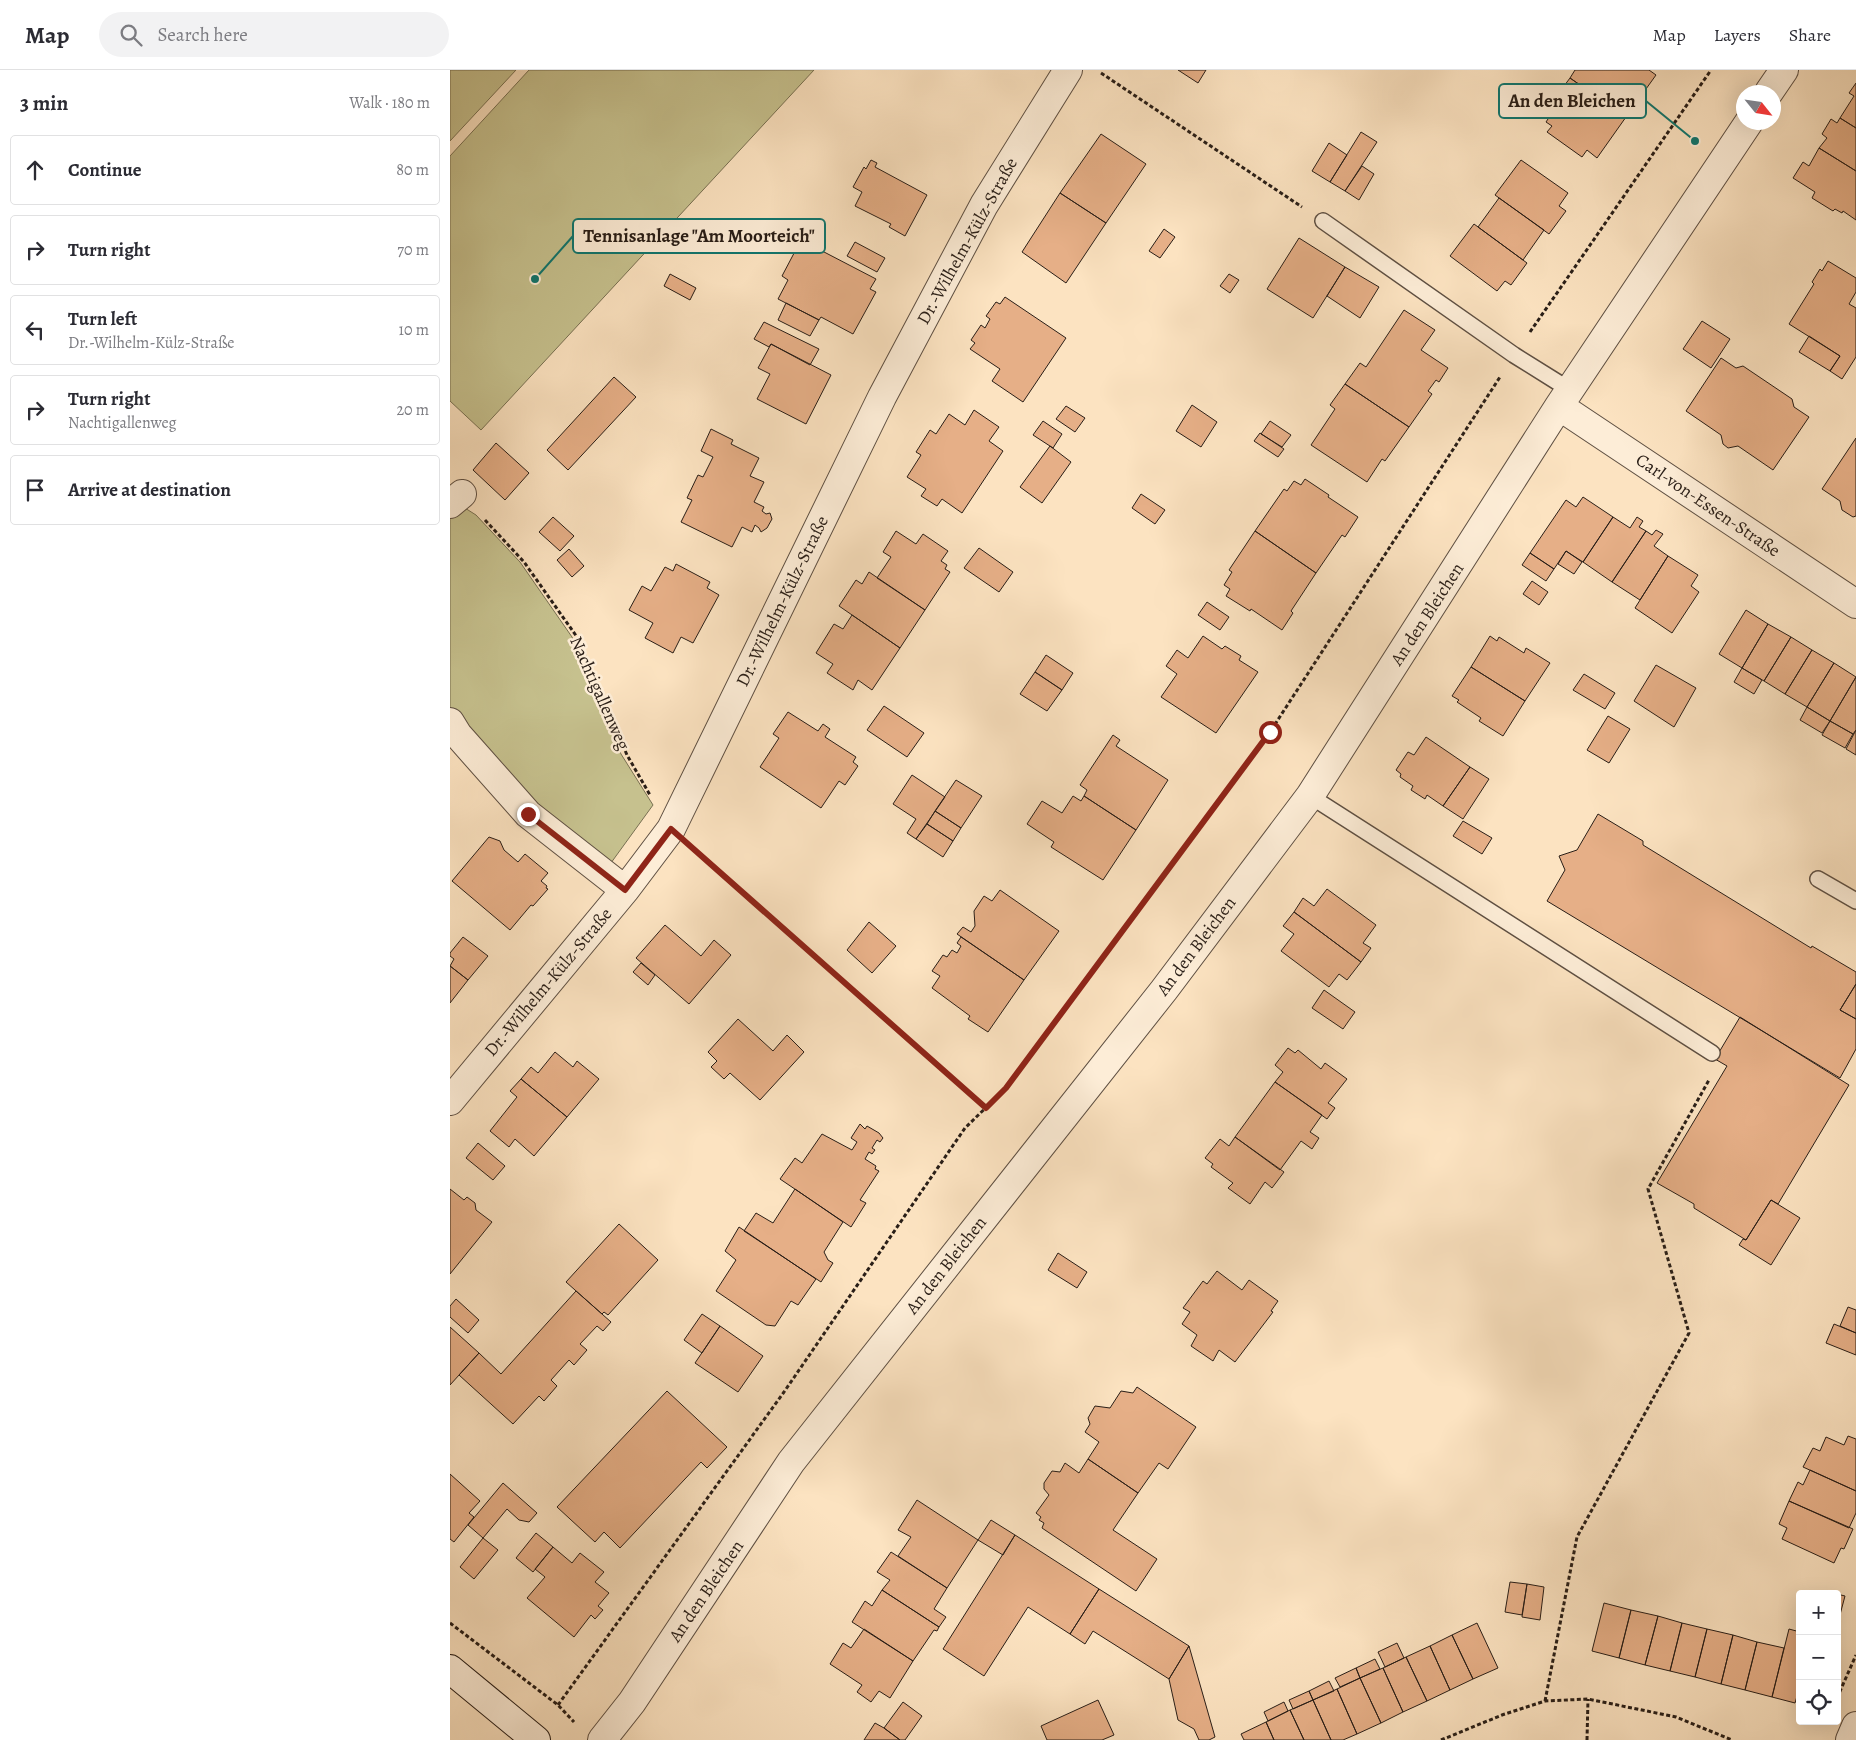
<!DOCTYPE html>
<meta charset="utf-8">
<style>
:root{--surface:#fff;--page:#f2f2f3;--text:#2b2b33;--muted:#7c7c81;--line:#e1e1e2}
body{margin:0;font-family:Alegreya,serif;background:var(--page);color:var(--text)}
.controls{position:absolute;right:15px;bottom:15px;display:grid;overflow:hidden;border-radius:5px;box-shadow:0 5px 20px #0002}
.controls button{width:45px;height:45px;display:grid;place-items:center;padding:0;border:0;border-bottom:1px solid var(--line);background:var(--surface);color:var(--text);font:25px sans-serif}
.compass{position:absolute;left:1286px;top:15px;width:45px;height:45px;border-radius:50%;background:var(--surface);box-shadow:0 5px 20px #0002;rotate:120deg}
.stop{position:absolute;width:15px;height:15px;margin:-11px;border:4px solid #8f2418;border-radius:50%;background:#fff}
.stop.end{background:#8f2418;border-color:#fff;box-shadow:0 1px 5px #0008}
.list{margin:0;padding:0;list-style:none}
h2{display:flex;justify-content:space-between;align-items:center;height:65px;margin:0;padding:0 20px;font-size:21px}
h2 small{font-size:16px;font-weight:400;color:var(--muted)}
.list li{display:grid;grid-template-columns:32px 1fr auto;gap:15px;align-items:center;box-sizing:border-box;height:70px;margin:0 10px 10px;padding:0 10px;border:1px solid var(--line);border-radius:5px}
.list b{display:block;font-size:19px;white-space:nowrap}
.list p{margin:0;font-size:16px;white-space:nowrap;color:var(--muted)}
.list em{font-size:16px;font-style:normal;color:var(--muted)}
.icon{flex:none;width:28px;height:28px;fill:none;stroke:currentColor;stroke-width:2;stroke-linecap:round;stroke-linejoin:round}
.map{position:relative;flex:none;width:1406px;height:1670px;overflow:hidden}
header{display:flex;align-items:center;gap:30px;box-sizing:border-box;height:70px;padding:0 25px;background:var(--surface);border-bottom:1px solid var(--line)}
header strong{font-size:24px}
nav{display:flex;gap:28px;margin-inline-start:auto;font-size:18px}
.search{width:350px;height:45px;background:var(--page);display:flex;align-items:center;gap:12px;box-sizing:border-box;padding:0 18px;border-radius:28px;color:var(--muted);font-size:19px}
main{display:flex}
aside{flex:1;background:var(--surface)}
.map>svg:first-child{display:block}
.green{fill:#c6c18e;stroke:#787052}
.building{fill:#e6af87;stroke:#291e17}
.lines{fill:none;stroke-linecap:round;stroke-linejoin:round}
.lane-casing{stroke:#5e4f42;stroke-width:18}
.street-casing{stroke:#5e4f42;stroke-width:30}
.secondary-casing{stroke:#291e17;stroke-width:30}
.path{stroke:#291e17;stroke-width:3;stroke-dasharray:4 2.5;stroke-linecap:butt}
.lane{stroke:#fdedd7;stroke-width:15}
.street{stroke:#fdedd7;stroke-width:28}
.secondary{stroke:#fdedd7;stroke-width:28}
.route{stroke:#8f2418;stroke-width:6}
.labels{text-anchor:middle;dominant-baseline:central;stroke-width:5;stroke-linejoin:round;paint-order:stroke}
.street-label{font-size:18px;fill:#291e17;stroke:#fdedd7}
.leader{fill:none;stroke:#0f766e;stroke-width:2}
.callout-dot{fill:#0f766e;stroke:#fdedd7;stroke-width:2}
.callout{fill:#fdedd7;stroke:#0f766e;stroke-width:2}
.callout-label{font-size:19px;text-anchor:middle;font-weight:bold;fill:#291e17}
</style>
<header>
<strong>Map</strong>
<div class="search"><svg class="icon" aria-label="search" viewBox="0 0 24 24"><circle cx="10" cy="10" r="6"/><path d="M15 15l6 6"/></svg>Search here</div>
<nav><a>Map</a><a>Layers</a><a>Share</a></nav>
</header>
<main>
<aside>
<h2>3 min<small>Walk · 180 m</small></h2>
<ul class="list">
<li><svg class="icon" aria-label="ahead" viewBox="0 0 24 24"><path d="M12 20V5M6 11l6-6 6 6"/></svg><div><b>Continue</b></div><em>80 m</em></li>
<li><svg class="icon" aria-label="right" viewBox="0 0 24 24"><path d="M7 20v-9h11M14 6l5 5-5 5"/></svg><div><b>Turn right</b></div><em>70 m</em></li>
<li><svg class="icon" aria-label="left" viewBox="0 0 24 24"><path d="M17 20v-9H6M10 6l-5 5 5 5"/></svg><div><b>Turn left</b><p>Dr.-Wilhelm-Külz-Straße</p></div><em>10 m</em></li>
<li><svg class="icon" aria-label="right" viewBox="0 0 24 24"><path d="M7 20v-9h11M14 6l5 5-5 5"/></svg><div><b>Turn right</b><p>Nachtigallenweg</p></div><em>20 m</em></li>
<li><svg class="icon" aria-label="arrive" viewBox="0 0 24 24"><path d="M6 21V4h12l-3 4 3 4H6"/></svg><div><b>Arrive at destination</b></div></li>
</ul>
</aside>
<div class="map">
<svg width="1406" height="1670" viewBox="0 0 1406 1670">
<rect width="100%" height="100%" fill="#fce3c1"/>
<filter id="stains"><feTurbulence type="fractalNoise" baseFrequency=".004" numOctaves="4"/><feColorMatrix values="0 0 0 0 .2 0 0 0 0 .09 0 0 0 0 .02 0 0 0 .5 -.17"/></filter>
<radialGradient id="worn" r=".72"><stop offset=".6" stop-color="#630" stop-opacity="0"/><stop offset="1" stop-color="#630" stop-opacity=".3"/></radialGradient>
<!-- green -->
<path class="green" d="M0,0H66L0,71Z
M79,0H364L31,360L0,331V86Z
M7,433L26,445L70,492L122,567L171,684L203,735L158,797L82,741L0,643V439Z"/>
<!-- building -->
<path class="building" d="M728,0H756L748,13Z
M1125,0H1199L1206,5L1176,47L1120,8Z
M1120,8L1176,47L1147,88L1137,80L1132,87L1097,62L1102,56L1096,52L1110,31L1105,28Z
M1406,13V58L1390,48L1404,26L1399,23Z
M1390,48L1406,58V101L1369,78L1377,68L1372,64L1381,49L1387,53Z
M911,62L927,72L895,121L880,112Z
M651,64L696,94L656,153L610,123Z
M879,73L897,85L880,112L862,101Z
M1369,78L1406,101V150L1393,141L1392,143L1385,139L1383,141L1362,128L1365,122L1343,108L1353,92L1359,96Z
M421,90L427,93L425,97L477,125L455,166L439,157L441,154L405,136L412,122L403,117L414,97L416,99Z
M1071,90L1118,123L1109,136L1116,141L1099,164L1045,125Z
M912,96L924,104L909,130L895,121Z
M610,123L656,153L616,213L572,182Z
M1049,128L1094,160L1073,190L1028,157Z
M1024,154L1077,193L1061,215L1055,211L1047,221L1000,186Z
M714,159L725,167L710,188L699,181Z
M849,168L895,197L863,248L817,219Z
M351,170L426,209L420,219L426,222L403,264L371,247L369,250L328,229L338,210L332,206Z
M405,172L435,188L427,202L397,186Z
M1378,191L1406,208V222L1399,234L1406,238V287L1392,309L1380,301L1390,286L1339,254L1364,214L1362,212L1370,199L1372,201Z
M895,197L929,217L910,248L877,226Z
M220,204L246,218L240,230L214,216Z
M779,204L789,210L780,223L770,216Z
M555,227L616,268L573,332L542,311L550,299L520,279L525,273L521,270L531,255L535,258L540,249L536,246L546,232L550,234Z
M336,233L369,250L360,266L328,250Z
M954,240L985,260L971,280L998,298L989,312L986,310L978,321L982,324L959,357L895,314L910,293L916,297Z
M1252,251L1280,269L1261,298L1233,279Z
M314,252L369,279L360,295L321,274L319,277L304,269Z
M1359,266L1390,286L1380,301L1349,282Z
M321,274L381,305L356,354L307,329L320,304L308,298Z
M1271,288L1286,298L1293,296L1342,329L1344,337L1359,347L1323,400L1288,376L1278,378L1273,374L1271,365L1236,341Z
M164,307L186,327L118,400L97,380Z
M895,314L959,357L935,391L932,389L917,412L861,375L885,339L880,335Z
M742,335L767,352L751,377L726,361Z
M616,336L635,348L625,362L606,349Z
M524,340L549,357L539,371L553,381L512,443L492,429L487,436L471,426L476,419L457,407L471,385L466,382L480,360L486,364L499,344L515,355Z
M593,351L612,364L603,378L583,365Z
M820,351L841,365L832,377L811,364Z
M261,359L283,370L281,374L309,388L300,406L314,412L304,432L314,437L312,441L316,444L320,443L322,449L317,458L311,462L309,458L305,455L302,462L292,457L282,477L231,452L242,430L237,428L248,405L253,407L263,387L251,381Z
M810,363L834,379L828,387L804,371Z
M1406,368V446L1403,447L1392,440L1390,431L1372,419Z
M46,373L79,403L55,430L23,400Z
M600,376L621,392L592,433L570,417Z
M855,409L879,425L878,427L908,447L895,467L892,465L866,503L805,461L834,419L837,421L844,411L851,415Z
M691,424L715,440L705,454L682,438Z
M1133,427L1163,447L1133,492L1116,481L1104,499L1080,483L1116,430L1126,437Z
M103,447L124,466L110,481L89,462Z
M1163,447L1180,458L1187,447L1193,451L1189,457L1196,461L1162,512L1133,492Z
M1206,460L1213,464L1204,476L1218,486L1190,530L1162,512L1196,461L1202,465Z
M446,461L466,474L473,464L498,481L491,491L497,495L495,499L500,502L475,540L427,508L441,487L433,482Z
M805,461L866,503L841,541L843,543L832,560L801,539L800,541L776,526L780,519L774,515L782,502L779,500Z
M529,478L563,502L549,522L514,498Z
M119,479L134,496L122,507L107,490Z
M1116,481L1132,492L1124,504L1108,494Z
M1080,483L1104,499L1096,511L1072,495Z
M1218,486L1248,505L1241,516L1249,522L1222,563L1185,538Z
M226,494L260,512L257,518L269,525L243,573L231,567L223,583L195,568L203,553L179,540L192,516L201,521L215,497L223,501Z
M419,502L475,540L450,578L389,536L406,510L412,514Z
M1082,511L1098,522L1089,535L1073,524Z
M757,532L779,547L770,560L748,545Z
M1296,540L1318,554L1292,598L1269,584Z
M402,545L450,578L422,620L408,610L403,620L377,603L383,594L366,583L384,554L393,559Z
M1318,554L1341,567L1314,611L1292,598Z
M753,566L772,579L775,576L791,586L789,590L808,602L766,663L711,627L727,604L716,596L727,580L738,588Z
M1040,566L1047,571L1049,567L1074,583L1076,578L1100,593L1075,631L1021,597Z
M1341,567L1362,580L1335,624L1314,611Z
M1362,580L1384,593L1357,637L1335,624Z
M596,585L623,603L612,620L585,602Z
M1384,593L1406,607L1380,651L1357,637Z
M1206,595L1246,618L1224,657L1184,631Z
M1021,597L1075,631L1053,666L1029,651L1031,648L1007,632L1009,630L1002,626Z
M1292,598L1312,610L1304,624L1284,612Z
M585,602L612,620L597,641L570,624Z
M1134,604L1165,623L1155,639L1123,620Z
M1406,607V660L1403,664L1380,651Z
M434,636L474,663L457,687L417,660Z
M1357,637L1380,651L1372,663L1350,650Z
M338,642L368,661L373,654L380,659L375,667L406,687L403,692L408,696L395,715L389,711L371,738L310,697L329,668L323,664Z
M1158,646L1180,659L1159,693L1137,680Z
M1380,651L1403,664L1395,678L1372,665Z
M1406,660V685L1396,679Z
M663,665L670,670L666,676L718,710L686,760L634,726L637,720L630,715Z
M976,667L1020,697L993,736L977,725L975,729L961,720L963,716L950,707L951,704L946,700L958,682L964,685Z
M1020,697L1039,709L1013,749L993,736Z
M462,705L495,727L466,769L457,763L466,749L443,734Z
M506,710L532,726L511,758L485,741Z
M623,726L631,731L634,726L686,760L653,810L601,777L604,772L577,754L592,731L612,743Z
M485,741L511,758L503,771L477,754Z
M1148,744L1193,771V775L1361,878L1362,876L1406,902V914L1390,940L1406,949V979L1390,1008L1097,831L1115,800L1109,786L1127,780Z
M1013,751L1042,768L1032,784L1003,766Z
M477,754L503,771L493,787L466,769Z
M39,767L50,771L54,780L68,792L75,784L98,803L91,811L97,816L96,818L98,819L83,836L81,835L60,860L2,811Z
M877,819L926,855L913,873L921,878L911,892L844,842L853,828L864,836Z
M550,820L609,861L574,910L507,864L513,857L521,862L525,856L524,841L534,826L542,831Z
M844,842L911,892L897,910L889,904L879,917L831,881L844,864L833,856Z
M419,852L446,876L422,903L397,880Z
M215,855L251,886L264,870L281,885L239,934L186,888Z
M13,867L38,886L18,910L0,896L4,889L0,886V883Z
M511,867L574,910L538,962L518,949L520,946L482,918L490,906L482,901L493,885L497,887L502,880L507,883L511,876L507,873Z
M191,893L205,905L198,915L183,902Z
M0,896L18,910L0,933Z
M1406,914V949L1390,940Z
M874,920L905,942L893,959L862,938Z
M1290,947L1399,1015L1328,1134L1321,1130L1296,1170L1244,1138V1134L1207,1113L1277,996L1265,989Z
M288,949L323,981L337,965L354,982L310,1030L280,1003L274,1009L261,997L267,991L258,982Z
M838,978L845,983L848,980L871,999L875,993L897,1009L878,1033L885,1038L877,1049L825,1012L833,1002L825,995Z
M105,982L123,997L127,991L149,1009L117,1047L71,1009L81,997L88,1003Z
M71,1009L117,1047L84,1086L65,1069L59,1077L40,1061L67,1027L60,1021Z
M825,1012L872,1045L860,1062L869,1068L862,1079L851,1071L830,1100L785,1067Z
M410,1054L415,1059L417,1056L429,1063L433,1068L430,1072L427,1070L422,1078L425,1080L422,1084L419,1082L415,1089L426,1096L425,1099L429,1101L410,1130L416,1133L401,1157L330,1109L345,1088L352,1093L372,1064L402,1080L407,1072L401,1068Z
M785,1067L834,1102L822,1118L815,1112L800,1134L778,1118L783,1113L761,1097L763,1094L755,1088L770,1069L779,1076Z
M28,1073L55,1096L43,1110L16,1088Z
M0,1119L14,1130L17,1127L25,1133L26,1140L42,1152L0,1204Z
M345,1119L393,1152L374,1182L378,1190L383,1193L371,1212L294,1161L306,1143L323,1153Z
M1321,1130L1350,1148L1321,1195L1289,1175L1293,1169L1296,1170Z
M169,1154L208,1190L158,1245L154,1242L152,1244L116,1212Z
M289,1157L366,1209L348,1235L341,1231L325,1256L316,1255L266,1221L286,1190L275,1181Z
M608,1183L637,1202L627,1218L598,1200Z
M767,1201L792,1220L799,1210L828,1231L821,1241L823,1242L785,1292L769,1280L763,1291L741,1276L747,1265L732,1254L740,1242L733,1238L753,1211L757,1214Z
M126,1221L161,1252L153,1261L147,1256L130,1274L137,1280L124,1295L119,1290L101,1310L107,1316L94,1331L89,1326L63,1354L9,1305L29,1283L51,1304Z
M6,1229L29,1250L18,1263L0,1247V1236Z
M1398,1237L1406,1240V1263L1390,1256Z
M252,1244L270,1256L252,1283L234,1270Z
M1384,1254L1406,1263V1285L1376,1273Z
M270,1256L313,1286L288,1322L245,1293Z
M0,1257L29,1283L0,1315Z
M687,1317L746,1357L718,1399L709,1393L688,1423L638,1389L649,1372L635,1362L640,1354L638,1348L645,1336L660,1338L671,1321L683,1323Z
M217,1321L277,1377L257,1398L251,1392L170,1478L154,1462L145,1472L107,1437Z
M1398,1366L1406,1369V1421L1353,1397L1363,1378L1370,1381L1376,1367L1394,1375Z
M638,1389L688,1423L663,1460L707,1489L686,1521L592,1458L594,1453L589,1450L591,1447L586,1443L599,1425L594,1419V1413L602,1401L610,1402L615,1393L629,1403Z
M1360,1400L1406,1421V1443L1399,1458L1339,1431L1348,1412L1353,1415Z
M0,1404L30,1431L19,1443L24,1447L4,1472L0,1469Z
M53,1413L87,1443L79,1452L69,1450L57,1439L33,1468L18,1455Z
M467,1430L528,1470L497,1518L448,1486L461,1467L448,1460Z
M1339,1431L1403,1459L1394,1479L1391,1478L1384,1493L1332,1469L1337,1458L1329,1454Z
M541,1450L565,1465L553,1485L528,1470Z
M86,1463L103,1477L83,1502L66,1488Z
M565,1465L649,1519L620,1564L578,1537L534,1606L493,1579Z
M33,1468L48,1480L24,1509L10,1497Z
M103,1477L122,1493L130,1483L154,1502L145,1512L159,1523L148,1536L153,1540L145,1549L141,1545L124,1567L77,1528L95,1507L85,1499Z
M441,1482L497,1518L484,1539L496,1547L489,1557L432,1520L440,1510L427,1502Z
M1060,1512L1077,1514L1072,1545L1055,1542Z
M1077,1514L1094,1517L1090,1550L1072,1547Z
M649,1519L739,1576L719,1609L643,1561L635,1574L620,1564Z
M432,1520L489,1557L487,1561L484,1560L463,1591L402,1552L415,1531L422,1536Z
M1387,1524L1395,1526L1387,1556Z
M1154,1533L1181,1540L1169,1588L1142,1581Z
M1181,1540L1208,1546L1195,1595L1169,1588Z
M1208,1546L1232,1553L1220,1601L1195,1595Z
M1027,1553L1048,1598L1023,1609L1002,1565Z
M1232,1553L1257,1559L1245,1607L1220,1601Z
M414,1559L463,1591L440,1628L429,1621L421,1632L407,1622L412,1615L380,1594L393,1573L401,1578Z
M1257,1559L1283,1565L1271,1614L1245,1607Z
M1339,1559L1350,1562V1616L1345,1633L1322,1627Z
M1002,1565L1023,1609L1000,1620L980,1576Z
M1283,1565L1307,1572L1295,1620L1271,1614Z
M1307,1572L1334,1578L1322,1627L1295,1620Z
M947,1573L954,1588L935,1597L928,1582Z
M739,1576L765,1667L759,1670H749L744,1659L728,1650L719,1609Z
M980,1576L1000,1620L977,1631L956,1587Z
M956,1587L977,1631L953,1642L933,1598Z
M925,1589L930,1599L910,1608L906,1598Z
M906,1598L910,1608L890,1617L885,1608Z
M933,1598L953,1642L931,1653L910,1608Z
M910,1608L931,1653L907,1664L887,1619Z
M879,1611L884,1621L863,1630L859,1621Z
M887,1619L907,1664L893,1670H881L863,1630Z
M859,1621L863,1630L843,1639L839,1630Z
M648,1630L664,1665L652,1670H597L591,1656Z
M863,1630L881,1670H854L840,1640Z
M453,1632L472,1646L455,1670H450L434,1658Z
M834,1632L838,1641L818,1651L814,1642Z
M840,1640L854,1670H824L816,1652Z
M816,1652L824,1670H794L791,1664Z
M425,1653L434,1658L450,1670H414Z"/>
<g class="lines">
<!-- lane casing -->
<g class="lane-casing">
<path id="lane" d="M873,151L1064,285L1120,320
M860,726L1262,983
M1368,809L1406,831"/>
</g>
<!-- street casing -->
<g class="street-casing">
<path id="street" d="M1319,22L1334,0
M1109,336L1406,534
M0,434L12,424
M0,652L8,665L78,744L175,820
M0,1031L175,820L221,759L432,327L534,135L618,0
M152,1670L182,1632L341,1392L714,920L860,726L1109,336L1299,52
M1400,1670L1406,1656"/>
</g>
<!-- secondary casing -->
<g class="secondary-casing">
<path id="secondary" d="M0,1599L86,1670"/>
</g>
<!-- path -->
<path class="path" d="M651,3L852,137
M1080,262L1261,0
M35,450L74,492L127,567L177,685L200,725
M247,781L536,1038
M0,1553L108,1635L124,1652
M1387,1628L1406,1585
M1095,1631L1127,1467L1239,1263L1198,1119L1259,1010
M108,1635L334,1322L515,1058L556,1018L820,662L1050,307
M991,1670L1052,1645L1095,1631L1138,1629L1226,1647L1282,1670
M1137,1670L1138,1629"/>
<!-- lane -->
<use href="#lane" class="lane"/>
<!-- street -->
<use href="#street" class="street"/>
<!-- secondary -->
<use href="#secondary" class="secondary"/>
</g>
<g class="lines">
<!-- route -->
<path class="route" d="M78,744L175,820L221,759L536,1038L556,1018L820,662"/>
</g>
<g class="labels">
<!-- street labels -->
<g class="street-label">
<text transform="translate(517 171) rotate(-61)">Dr.-Wilhelm-Külz-Straße</text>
<text transform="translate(1258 435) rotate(34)">Carl-von-Essen-Straße</text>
<text transform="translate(332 531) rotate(-64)">Dr.-Wilhelm-Külz-Straße</text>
<text transform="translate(977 544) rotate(-57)">An den Bleichen</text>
<text transform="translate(150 623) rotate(66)">Nachtigallenweg</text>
<text transform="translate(746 876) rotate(-53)">An den Bleichen</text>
<text transform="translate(98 912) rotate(-50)">Dr.-Wilhelm-Külz-Straße</text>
<text transform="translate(496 1195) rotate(-52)">An den Bleichen</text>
<text transform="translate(256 1521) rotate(-56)">An den Bleichen</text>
</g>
</g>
<!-- callouts -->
<path class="leader" d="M1245 71L1196 31M85 209L123 166"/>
<g class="callout-dot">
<circle cx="1245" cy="71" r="5"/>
<circle cx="85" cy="209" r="5"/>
</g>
<g class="callout">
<rect x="1049" y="14" width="147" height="34" rx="5"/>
<rect x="123" y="149" width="252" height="34" rx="5"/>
</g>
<g class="callout-label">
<text x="1122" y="37">An den Bleichen</text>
<text x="249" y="172">Tennisanlage "Am Moorteich"</text>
</g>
<rect width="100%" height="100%" filter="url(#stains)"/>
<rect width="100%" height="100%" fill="url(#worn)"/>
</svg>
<div class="controls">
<button>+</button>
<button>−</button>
<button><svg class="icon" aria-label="locate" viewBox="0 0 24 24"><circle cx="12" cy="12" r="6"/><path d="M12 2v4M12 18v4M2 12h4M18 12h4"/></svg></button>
</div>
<svg class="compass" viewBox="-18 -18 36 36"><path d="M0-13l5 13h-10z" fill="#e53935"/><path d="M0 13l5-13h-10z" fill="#7c7c81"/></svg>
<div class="stop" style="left:820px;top:662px"></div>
<div class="stop end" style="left:78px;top:744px"></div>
</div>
</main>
